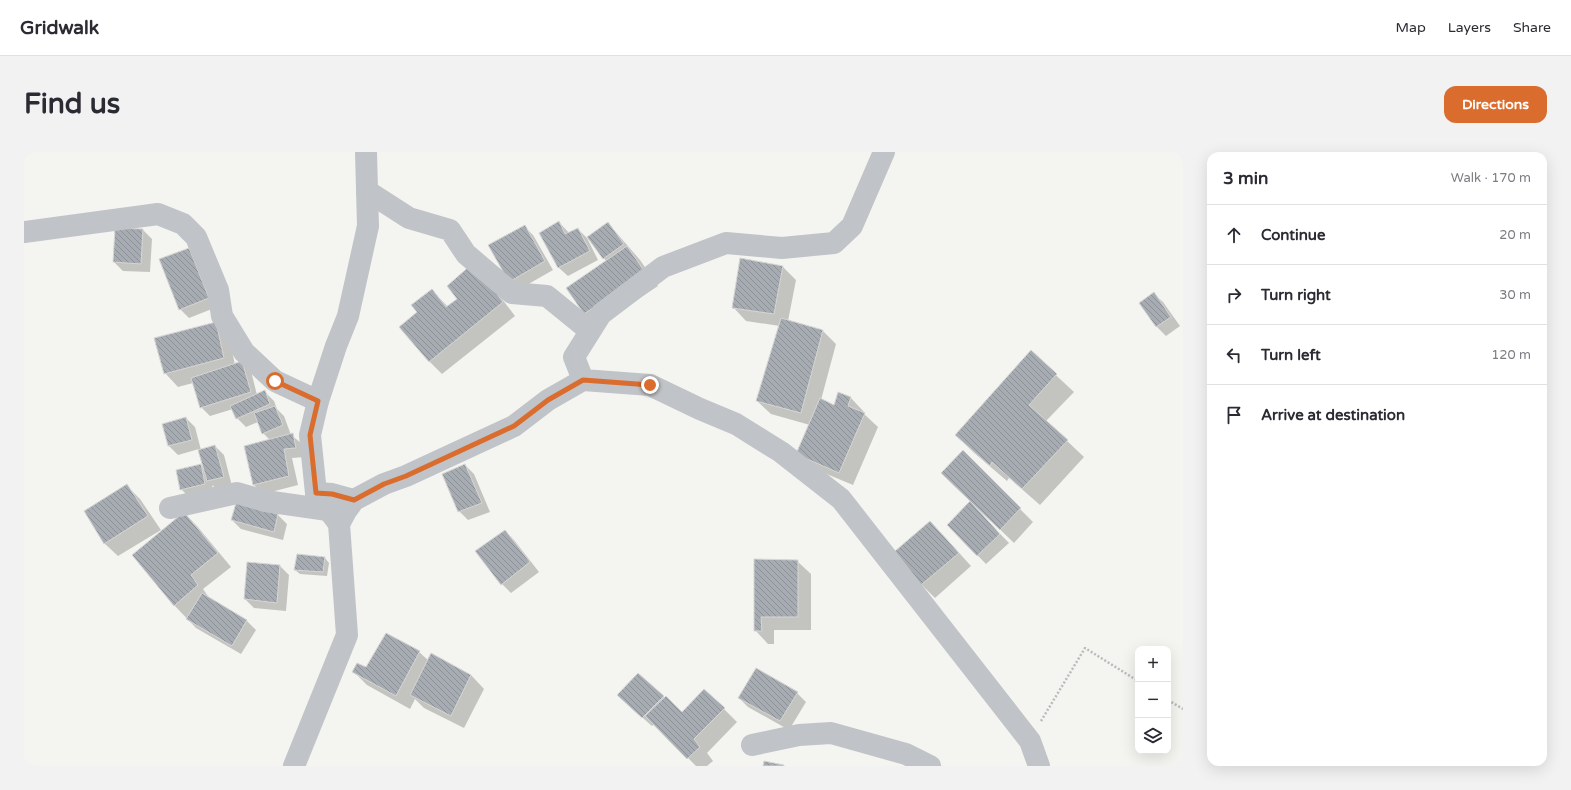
<!DOCTYPE html>
<meta charset="utf-8">
<style>
:root{--surface:#fff;--page:#f2f2f3;--text:#2b2b33;--muted:#7c7c81;--line:#e1e1e2;--accent:#da6d2d}
body{margin:0;font-family:"Varela Round",sans-serif;background:var(--page);color:var(--text)}
.controls{position:absolute;right:12px;bottom:12px;display:grid;overflow:hidden;border-radius:8px;box-shadow:0 4px 16px #0002}
.controls button{width:36px;height:36px;display:grid;place-items:center;padding:0;border:0;border-bottom:1px solid var(--line);background:var(--surface);color:var(--text);font:20px sans-serif}
.stop{position:absolute;width:12px;height:12px;margin:-9px;border:3px solid #da6d2d;border-radius:50%;background:#fff}
.stop.end{background:#da6d2d;border-color:#fff;box-shadow:0 1px 4px #0008}
.list{margin:0;padding:0;list-style:none}
h2{display:flex;justify-content:space-between;align-items:center;height:52px;margin:0;padding:0 16px;font-size:17px}
h2 small{font-size:13px;font-weight:400;color:var(--muted)}
.list li{display:grid;grid-template-columns:26px 1fr auto;gap:12px;align-items:center;box-sizing:border-box;height:60px;padding:0 16px;border-top:1px solid var(--line)}
.list b{display:block;font-size:15px;white-space:nowrap}
.list em{font-size:13px;font-style:normal;color:var(--muted)}
.icon{flex:none;width:22px;height:22px;fill:none;stroke:currentColor;stroke-width:2;stroke-linecap:round;stroke-linejoin:round}
.map{position:relative;flex:none;width:1159px;height:614px;overflow:hidden;border-radius:12px}
header{display:flex;align-items:center;gap:24px;box-sizing:border-box;height:56px;padding:0 20px;background:var(--surface);border-bottom:1px solid var(--line)}
header strong{font-size:19px}
nav{display:flex;gap:22px;margin-inline-start:auto;font-size:14px}
.intro{display:flex;align-items:center;justify-content:space-between;box-sizing:border-box;height:96px;padding:0 24px}
h1{margin:0;font-size:28px}
.button{padding:10px 18px;border-radius:12px;background:var(--accent);color:#fff;font-size:14px;font-weight:700}
main{display:flex;gap:24px;padding:0 24px}
aside{flex:1;background:var(--surface);border-radius:12px;box-shadow:0 4px 16px #0002}
.map>svg:first-child{display:block}
.shadow{fill:#0003}
.building{fill:url(#building-back-hatch);stroke:#d6d6d4}
.lines{fill:none;stroke-linecap:round;stroke-linejoin:round}
.path{stroke:#b8babd;stroke-width:2.5;stroke-dasharray:2 2;stroke-linecap:butt}
.minor{stroke:#c0c3c7;stroke-width:22}
.tertiary{stroke:#c0c3c7;stroke-width:22}
.route{stroke:#da6d2d;stroke-width:5}
</style>
<header>
<strong>Gridwalk</strong>
<nav><a>Map</a><a>Layers</a><a>Share</a></nav>
</header>
<div class="intro"><h1>Find us</h1><a class="button">Directions</a></div>
<main>
<div class="map">
<svg width="1159" height="614" viewBox="0 0 1159 614">
<defs>
<pattern id="building-back-hatch" width="6" height="6" patternUnits="userSpaceOnUse"><rect width="6" height="6" fill="#a7acb3"/><path d="M-1 5l2 2M0 0l6 6M5-1l2 2" fill="none" stroke="#8c9097"/></pattern>
</defs>
<rect width="100%" height="100%" fill="#f4f5f1"/>
<!-- shadow -->
<path class="shadow" d="M535,70L545,81L554,77L563,86L574,108L544,124L535,116L516,81Z
M584,71L616,108L634,134L574,174L561,161L582,109L565,85Z
M500,74L509,83L529,118L494,138L486,129Z
M119,78L128,87L126,120L99,119L90,110Z
M165,97L193,155L165,166L156,157Z
M759,115L772,128L764,169L799,179L812,192L797,248L810,255L827,246L840,260L839,261L854,275L829,333L786,315L773,302L786,273L747,262L733,249L756,174L722,169L709,155Z
M462,126L491,164L418,222L405,209L395,161L408,138L424,155Z
M1130,142L1139,150L1156,174L1142,184L1133,175L1117,151Z
M191,171L205,184L211,213L218,210L227,219L233,243L241,240L250,249L253,257L260,264L267,283L277,291L281,305L268,306L274,333L239,342L230,333L221,295L246,288L239,281L234,270L222,275L213,266L209,257L186,264L177,255L169,231L154,235L141,221Z
M1007,200L1050,240L1022,269L1060,305L1016,353L985,326L983,329L949,300L932,283Z
M162,266L171,275L177,298L191,294L200,303L208,334L193,337L188,333L190,341L166,346L157,337L177,313L180,316L175,297L154,303L145,294L139,273Z
M939,300L1009,370L990,391L918,321Z
M441,313L450,322L466,360L444,368L435,359Z
M103,334L116,347L137,378L94,404L80,391Z
M946,351L985,391L962,412L924,373Z
M160,361L173,374L207,415L179,437L186,447L223,469L232,478L217,502L172,476L150,453Z
M254,363L263,372L259,388L217,377L208,368Z
M481,379L490,388L515,420L487,441L478,432L452,399Z
M919,383L947,414L911,446L898,433L871,401Z
M301,406L305,411L303,424L276,422L271,418Z
M731,408L773,409L787,422V478H750V492H744L731,478Z
M224,411L256,414L265,423L262,459L230,456L221,447Z
M395,500L405,509L447,523L460,537L440,576L400,556L391,547L386,557L343,533L330,520Z
M614,522L658,562L700,557L713,570L683,601L689,609L683,614H672L630,572L628,574L603,552Z
M773,541L782,550L765,578L724,555L715,546Z"/>
<!-- building -->
<path class="building" d="M535,69L541,82L554,76L566,99L534,116L515,81Z
M584,70L600,92L579,107L563,85Z
M501,73L521,109L485,130L464,93Z
M91,76L119,77L117,112L89,110Z
M603,94L621,120L560,162L542,136Z
M165,96L185,146L155,158L135,107Z
M716,106L759,114L750,162L708,156Z
M449,111L479,150L405,210L375,175L393,160L387,153L408,137L422,155L433,147L423,134Z
M1130,140L1147,165L1132,175L1115,151Z
M757,166L799,178L777,261L732,249Z
M192,170L200,206L140,222L130,186Z
M1007,198L1033,222L1005,253L1044,288L998,337L968,310L966,314L931,283Z
M218,209L227,240L176,256L167,226Z
M241,238L246,252L212,267L206,254Z
M814,240L827,245L824,254L841,261L815,321L772,302L796,246L810,253Z
M251,254L259,273L238,282L230,261Z
M162,265L168,288L144,294L138,272Z
M269,281L272,296L260,297L265,324L229,333L220,294Z
M191,293L200,325L183,329L174,298Z
M939,298L997,356L976,378L917,321Z
M177,312L181,332L156,338L152,318Z
M441,312L458,351L434,360L418,322Z
M103,332L124,364L80,392L60,359Z
M946,349L976,382L953,404L923,373Z
M212,351L254,362L250,380L207,368Z
M160,360L194,401L167,423L174,433L150,454L108,403Z
M906,369L935,401L897,433L870,400Z
M481,378L506,410L477,433L451,399Z
M273,402L301,405L299,420L270,418Z
M730,407L774,408V465H737L738,479H730Z
M223,410L256,413L253,451L220,447Z
M178,441L223,468L208,494L162,467Z
M362,481L396,499L372,544L328,520L333,511L342,515Z
M407,501L447,523L427,564L386,543Z
M732,516L774,540L756,569L714,546Z
M614,521L640,544L618,566L593,543Z
M680,537L701,556L670,587L676,595L663,607L621,564L642,544L658,560Z
M740,609L760,613V614H739Z"/>
<g class="lines">
<!-- path -->
<path class="path" d="M1144,548L1159,557
M1017,569L1061,496L1114,529"/>
<!-- minor -->
<path class="minor" d="M343,39L385,66L426,78L442,102L488,141L523,144L566,179
M0,80L134,62L159,72L172,85L194,138L198,164L220,200L251,229L294,249
M559,228L550,205L577,162L639,115L702,91L758,96L810,91L828,74L860,0
M292,341L308,342L330,348
M146,356L213,341L241,349L304,358
M315,372L322,359L330,348L360,332L382,324L490,274L524,248L559,228L626,233L676,257L712,272L757,300L817,347L1006,589L1015,614
M728,593L775,583L807,581L882,602L906,614"/>
<!-- tertiary -->
<path class="tertiary" d="M270,614L323,483L315,372L292,341L286,283L294,249L312,194L324,164L344,74L342,0"/>
</g>
<g class="lines">
<!-- route -->
<path class="route" d="M251,229L294,249L286,283L292,341L308,342L330,348L360,332L382,324L490,274L524,248L559,228L626,233"/>
</g>
</svg>
<div class="controls">
<button>+</button>
<button>−</button>
<button><svg class="icon" aria-label="layers" viewBox="0 0 24 24"><path d="M12 4l9 5-9 5-9-5zM3 14l9 5 9-5"/></svg></button>
</div>
<div class="stop" style="left:251px;top:229px"></div>
<div class="stop end" style="left:626px;top:233px"></div>
</div>
<aside>
<h2>3 min<small>Walk · 170 m</small></h2>
<ul class="list">
<li><svg class="icon" aria-label="ahead" viewBox="0 0 24 24"><path d="M12 20V5M6 11l6-6 6 6"/></svg><div><b>Continue</b></div><em>20 m</em></li>
<li><svg class="icon" aria-label="right" viewBox="0 0 24 24"><path d="M7 20v-9h11M14 6l5 5-5 5"/></svg><div><b>Turn right</b></div><em>30 m</em></li>
<li><svg class="icon" aria-label="left" viewBox="0 0 24 24"><path d="M17 20v-9H6M10 6l-5 5 5 5"/></svg><div><b>Turn left</b></div><em>120 m</em></li>
<li><svg class="icon" aria-label="arrive" viewBox="0 0 24 24"><path d="M6 21V4h12l-3 4 3 4H6"/></svg><div><b>Arrive at destination</b></div></li>
</ul>
</aside>
</main>
